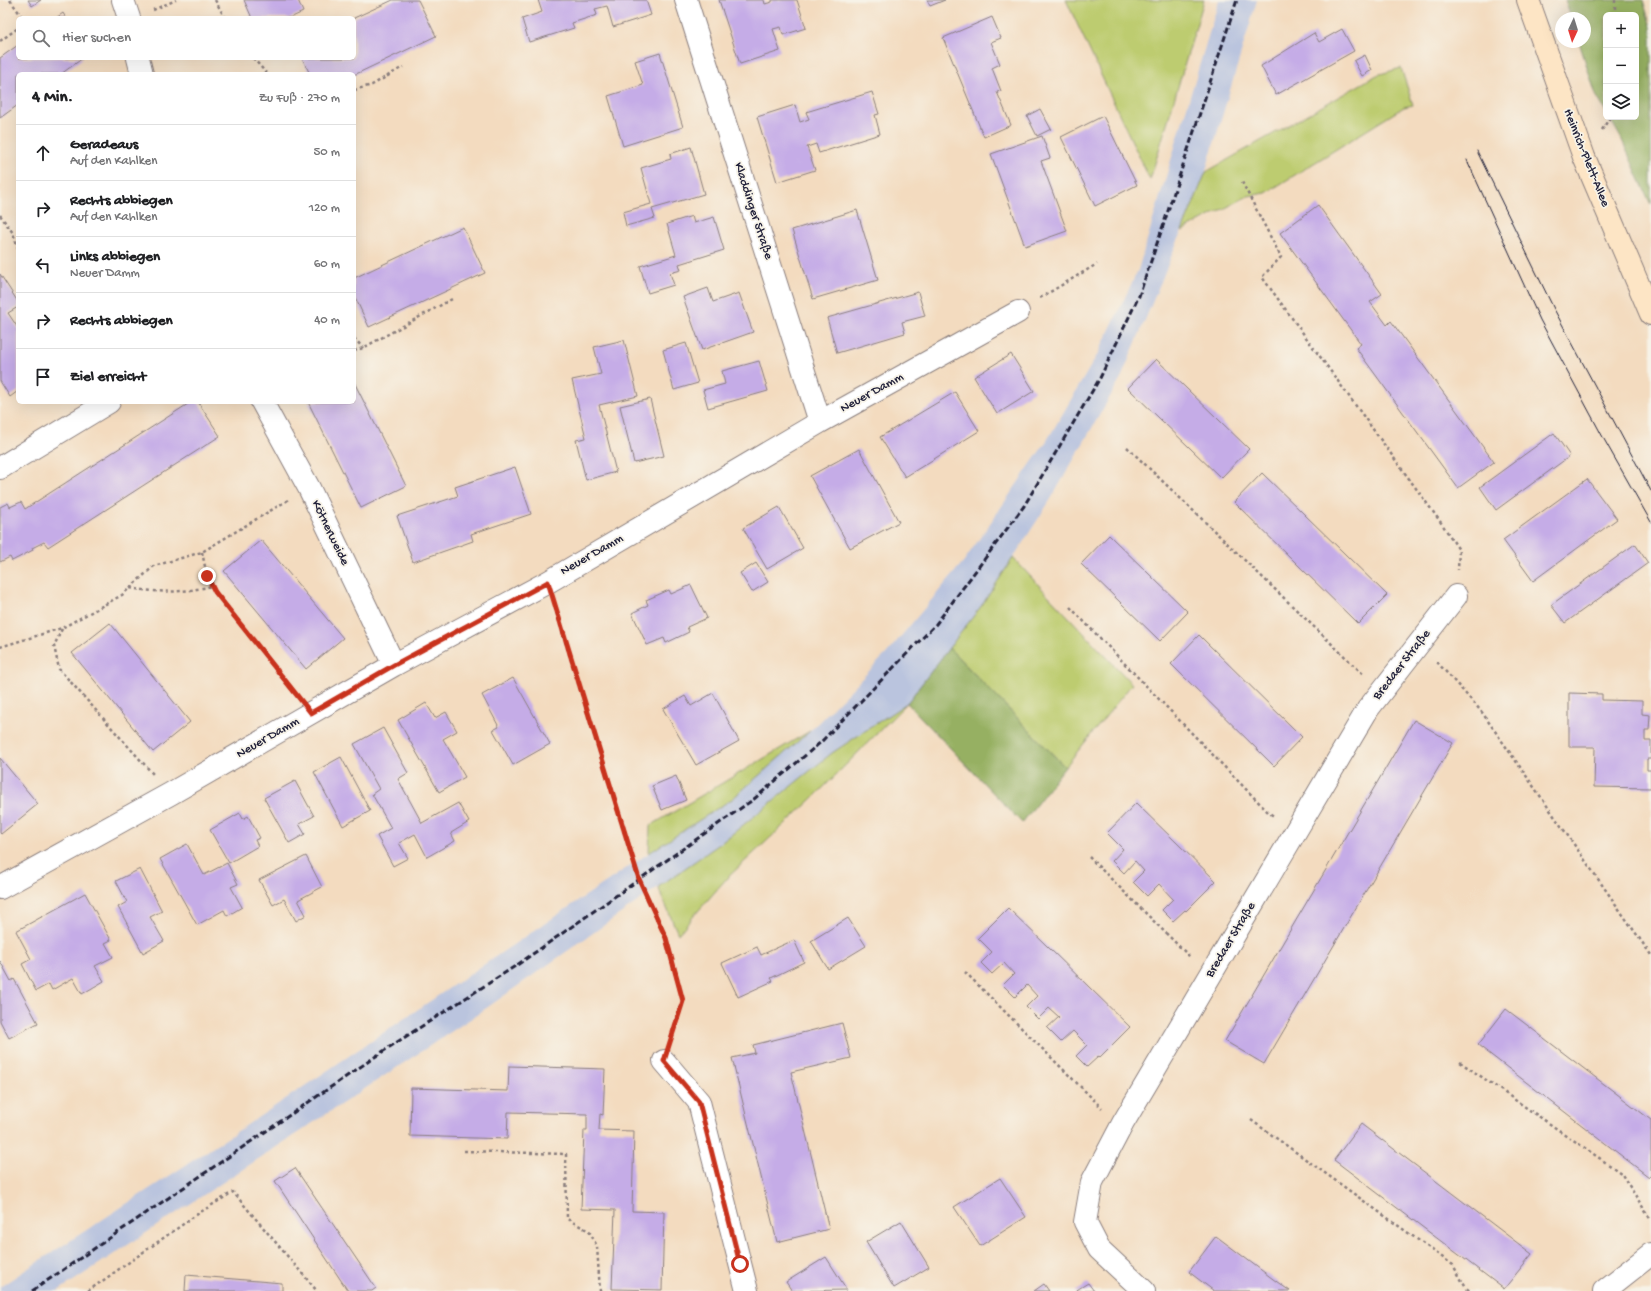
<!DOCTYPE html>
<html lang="de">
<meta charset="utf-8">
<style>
:root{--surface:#fff;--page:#f2f2f2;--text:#202124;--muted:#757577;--line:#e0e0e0}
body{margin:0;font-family:"Gochi Hand",sans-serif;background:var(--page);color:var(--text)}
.controls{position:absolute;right:12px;top:12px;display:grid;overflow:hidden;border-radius:6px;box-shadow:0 4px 16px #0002}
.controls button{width:36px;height:36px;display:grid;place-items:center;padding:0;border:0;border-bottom:1px solid var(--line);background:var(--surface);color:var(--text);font:20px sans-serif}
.compass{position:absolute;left:1555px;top:12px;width:36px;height:36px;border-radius:50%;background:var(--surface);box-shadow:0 4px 16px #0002;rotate:184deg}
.stop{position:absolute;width:12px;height:12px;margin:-9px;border:3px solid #c8321e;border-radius:50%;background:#fff}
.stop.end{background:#c8321e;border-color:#fff;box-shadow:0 1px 4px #0008}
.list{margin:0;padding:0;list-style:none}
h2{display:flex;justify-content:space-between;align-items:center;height:52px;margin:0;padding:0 16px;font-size:17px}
h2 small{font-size:13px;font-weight:400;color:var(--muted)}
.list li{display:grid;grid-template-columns:26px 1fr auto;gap:12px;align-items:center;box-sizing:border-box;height:56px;padding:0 16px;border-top:1px solid var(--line)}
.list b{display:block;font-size:15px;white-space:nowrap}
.list p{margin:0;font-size:13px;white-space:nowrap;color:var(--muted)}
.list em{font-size:13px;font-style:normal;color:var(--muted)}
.icon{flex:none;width:22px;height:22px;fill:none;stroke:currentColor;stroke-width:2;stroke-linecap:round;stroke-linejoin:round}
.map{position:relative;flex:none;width:1651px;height:1291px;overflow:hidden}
.search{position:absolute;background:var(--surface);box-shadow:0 4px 16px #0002;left:16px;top:16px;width:340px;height:44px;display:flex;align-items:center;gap:10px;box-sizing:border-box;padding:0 14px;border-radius:6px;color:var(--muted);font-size:15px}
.panel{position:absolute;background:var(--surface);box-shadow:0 4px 16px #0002;left:16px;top:72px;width:340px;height:332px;border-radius:6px}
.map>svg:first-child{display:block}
.industrial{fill:#bac4de}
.green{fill:#bdcc6f;stroke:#707755}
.forest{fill:#96b062;stroke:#5c694e}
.building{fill:#c5ace7}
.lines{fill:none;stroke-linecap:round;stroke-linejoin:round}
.minor-casing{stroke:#8a7e7d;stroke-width:24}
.secondary-casing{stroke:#8a7e7d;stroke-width:24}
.path{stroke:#8a7e7d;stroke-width:2.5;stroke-dasharray:3 3;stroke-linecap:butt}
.minor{stroke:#fff;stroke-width:22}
.secondary{stroke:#fde5c5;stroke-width:22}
.tram{stroke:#22223b;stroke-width:1}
.rail{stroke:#22223b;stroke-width:3;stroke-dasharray:6 3;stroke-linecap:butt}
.route{stroke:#c8321e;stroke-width:5}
.labels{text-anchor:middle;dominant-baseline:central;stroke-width:3.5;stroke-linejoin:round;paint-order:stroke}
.street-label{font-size:13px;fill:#22223b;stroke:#f7f3e8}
</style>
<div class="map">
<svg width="1651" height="1291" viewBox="0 0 1651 1291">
<rect width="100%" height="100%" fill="#f7f3e8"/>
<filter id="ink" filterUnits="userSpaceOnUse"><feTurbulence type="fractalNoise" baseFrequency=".025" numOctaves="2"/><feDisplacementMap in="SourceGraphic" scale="8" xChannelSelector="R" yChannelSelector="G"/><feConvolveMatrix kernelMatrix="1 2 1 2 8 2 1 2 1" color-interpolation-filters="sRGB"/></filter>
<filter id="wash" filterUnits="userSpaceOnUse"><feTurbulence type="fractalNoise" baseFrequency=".012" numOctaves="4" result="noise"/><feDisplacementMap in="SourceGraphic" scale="16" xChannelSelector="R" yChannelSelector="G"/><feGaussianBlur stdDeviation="0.9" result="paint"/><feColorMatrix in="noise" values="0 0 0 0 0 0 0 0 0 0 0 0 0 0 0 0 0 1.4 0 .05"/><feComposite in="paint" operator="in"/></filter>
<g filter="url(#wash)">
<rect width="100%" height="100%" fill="#f3dbbf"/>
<!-- industrial -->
<path class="industrial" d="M1219,0H1257L1204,177L1122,376L1051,499L1013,558L982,605L907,703L832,753L721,843L475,1016L58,1291H0V1287L27,1269L247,1125L649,853L732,799L810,731L887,653L964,561L1046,442L1099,352L1138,270Z"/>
<!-- green -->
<path class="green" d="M1066,0H1204L1150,180Z
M1401,68L1413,105L1404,107L1266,193L1248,196L1182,231L1206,172L1377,75Z
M1013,558L1132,684L1065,767L949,648L982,605Z
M907,703L812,799L727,878L678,934L658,887L721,843L832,753Z
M810,731L732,799L649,853L650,826Z"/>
<!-- forest -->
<path class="forest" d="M1565,0H1643L1651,27V205L1621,138L1609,117H1636V15H1606V112L1596,95L1579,42H1585V18H1571Z
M949,648L1065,767L1022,823L907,703Z"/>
<g id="blocks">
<!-- building -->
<path class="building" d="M28,0H41L32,6Z
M244,0H298L303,12L290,18H252Z
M393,0H418L436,36L354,75L310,74L302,58H354V18Z
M538,0H646L651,15L613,27L607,6L595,9L597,15L572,23L574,28L529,42L522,19L542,12Z
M719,0H764L765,4L772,2V0H797L806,28L783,35L781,27L773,29L780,51L740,64Z
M927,0H945L930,6Z
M63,13L66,18H56Z
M992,17L1001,38L991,42L1000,64L992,68L1001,91L997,92L1011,125L984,137L943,38Z
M1342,29L1354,51L1276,95L1261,66L1314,33L1319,42Z
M18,45V58H83L61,74H18V105L0,118V58Z
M660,53L683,127L623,146L608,96L643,85L635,61Z
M1365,55L1372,70L1362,76L1354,61Z
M872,92L879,114L875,115L880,134L819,153L816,144L807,147L815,170L777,182L757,117L795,105L800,122L809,119L806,112Z
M1040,109L1051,129L1037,136L1027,116Z
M1103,116L1137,185L1095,206L1061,137Z
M1042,136L1050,158L1041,161L1067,231L1025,246L991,154Z
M691,147L704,194L652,209L655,218L626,226L623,212L651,204L641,168L671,159L670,154Z
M1318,205L1382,294L1370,302L1387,325L1391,321L1494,462L1458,488L1356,348L1361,344L1280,233Z
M857,210L878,280L813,299L792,230Z
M692,216L694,223L714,217L724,250L679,264L681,270L670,273L674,285L648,293L640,266L676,255L667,224Z
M463,227L485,273L369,327L354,295V278Z
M0,274L18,302V307L8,313L18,328V391L10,397L0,381Z
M708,288L713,302L739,293L753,332L702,350L683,297Z
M918,292L925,316L902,322L905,333L837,353L827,318Z
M624,340L638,396L599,405L616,472L586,480L576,440L586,438L572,380L601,374L594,347Z
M686,343L698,383L674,390L663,350Z
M1011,354L1034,391L997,414L974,377Z
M1156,359L1249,449L1221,478L1128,388Z
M759,361L768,391L708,408L703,390L725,384L722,371Z
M354,382L406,486L361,508L308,402H354Z
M955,392L979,431L905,477L880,437Z
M650,399L664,456L634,463L620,406Z
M191,402H198L220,436L48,547L44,542L32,548L33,550L12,561L10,557L0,562V507L8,503L10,507L21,502L25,509Z
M1554,433L1570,456L1496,510L1480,487Z
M859,449L899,522L850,548L810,476Z
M515,467L531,514L471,534L473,541L413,562L397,516L458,496L455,487Z
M1262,473L1387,595L1358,624L1234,502Z
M1587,479L1617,519L1533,581L1503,540Z
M779,507L803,548L767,569L743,528Z
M1109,535L1188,612L1160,641L1081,564Z
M261,540L343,638L306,669L224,571Z
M1635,544L1648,563L1565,623L1551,605Z
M756,563L768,582L752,592L740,573Z
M691,585L707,618L687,627L689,632L666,643L664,638L647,645L632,613L648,605L646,600L669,590L671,594Z
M110,623L190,722L153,752L72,653Z
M1199,635L1302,737L1274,766L1171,664Z
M513,678L550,744L513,765L493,730L499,727L482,695Z
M713,693L739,741L696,765L663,709L685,696L691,706Z
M1569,693L1602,694V700L1642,701V714L1650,715L1649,730H1645V741H1651V759H1647V770H1651V788L1594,787L1595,747H1569Z
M426,703L435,718L446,712L457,731L443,739L465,777L439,792L398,720Z
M1414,720L1453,743L1264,1064L1225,1041Z
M383,728L408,773L398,779L422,823L458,803L469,822L451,833L455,841L427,857L415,834L399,843L408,858L393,866L377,836L391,828L372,794L379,789L354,744Z
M341,757L370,811L343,826L314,772Z
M0,758L38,804L1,834L0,833Z
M676,776L686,800L662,810L652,786Z
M295,781L314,816L299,824L305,834L289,843L264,798Z
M1136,803L1216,881L1186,911L1185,910L1173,921L1162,910L1173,899L1159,884L1147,896L1133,882L1144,871L1135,861L1124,873L1112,861L1123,849L1107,833Z
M240,813L243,819L248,816L260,838L255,840L258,846L229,863L210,830Z
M187,844L204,875L227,863L238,884L231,887L242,907L227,916L224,910L197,925L160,859Z
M306,856L322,887L298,900L306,915L296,921L284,899L273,905L259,880Z
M140,869L162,911L150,917L164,941L143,953L118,907L127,902L116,881Z
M85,893L111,940L105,943L113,957L95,966L104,981L82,994L73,978L52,990L49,984L36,991L22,964L31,959L16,931Z
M1008,908L1130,1027L1100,1057L1099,1056L1087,1067L1076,1056L1087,1045L1073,1031L1061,1042L1047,1028L1059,1017L1049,1008L1038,1019L1026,1007L1037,996L1027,985L1015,997L1003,985L1014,974L1004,963L992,974L981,963L992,952L978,938Z
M848,918L866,946L828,969L811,941Z
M794,940L804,962L771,978L773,981L738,997L722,963L757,947L761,955Z
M0,961L11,981L14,979L38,1023L9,1038L0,1021Z
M1506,1009L1651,1120V1175L1649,1177L1478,1045Z
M842,1023L851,1058L791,1072L829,1229L777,1242L732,1058L755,1053L753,1045Z
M509,1066L605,1069L603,1115L600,1114L599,1130L634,1131L632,1211L664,1212L662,1290L612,1289L615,1210L581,1209L584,1130H587V1114L508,1112L507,1139L410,1136L411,1088L508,1091Z
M1361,1124L1532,1254L1504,1289L1334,1160Z
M295,1168L376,1288L372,1291H348L275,1181Z
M1000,1178L1026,1217L980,1246L954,1207Z
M901,1221L929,1267L894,1288L866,1242Z
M1216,1236L1273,1279L1290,1291H1214L1189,1272Z
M826,1257L847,1290L792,1291L786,1282Z
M186,1275L282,1283V1291H185Z
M1088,1283L1094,1291H1075Z
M1044,1284L1049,1291H1034Z"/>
</g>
</g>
<g filter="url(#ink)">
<use href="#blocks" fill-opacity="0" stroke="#8a7e7d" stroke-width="1"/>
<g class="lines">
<!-- minor casing -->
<g class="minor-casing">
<path id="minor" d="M123,0L129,18
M686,0L820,422
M138,58L142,74
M262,402L309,488L394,665
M0,468L109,402
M0,888L170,794L394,665L548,582L820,422L1018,312
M664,1061L699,1102L747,1291
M1144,1291L1099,1249L1085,1222L1092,1182L1123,1123L1368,709L1456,596
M1604,1291L1651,1254"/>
</g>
<!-- secondary casing -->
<g class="secondary-casing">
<path id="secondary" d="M1528,0L1584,157L1651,314"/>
</g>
<!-- path -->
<path class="path" d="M10,0L23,18
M215,0L225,18
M153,10L176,0
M1615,15V0
M0,41L18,28
M253,58L267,74
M354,90L372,85L403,67
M1602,130L1610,117
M1242,182L1281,257L1262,277L1442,524L1459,550L1458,570
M0,215L13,233L18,248
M1040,298L1097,264
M354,338L363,348
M354,351L363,348L452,299
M1127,447L1363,674
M202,552L207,576L215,592L295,693
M130,588C158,593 184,593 212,586
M555,607L639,879L666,938L683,1001L671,1038
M1070,607L1268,812L1275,817
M62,629L54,646L59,669L153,774
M0,647L62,628L122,595L154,566L202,552L288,500
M1437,662L1481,711L1651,955
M1089,857L1191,958
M965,972L1102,1108
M1460,1062L1621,1173L1651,1220
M1251,1120L1453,1265L1466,1288L1470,1291
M464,1151L566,1154L567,1219L589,1231L597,1246L600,1291
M88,1291L199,1213L233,1192L317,1291"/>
<!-- minor -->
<use href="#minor" class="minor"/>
<!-- secondary -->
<use href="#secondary" class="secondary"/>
<!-- tram -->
<path class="tram" d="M1477,151L1554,309L1651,491
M1467,160L1540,320L1605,441L1651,522"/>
<!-- rail -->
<path class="rail" d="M32,1291L388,1048L517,965L754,799L821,742L936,624L1024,506L1100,378L1139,296L1164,223L1237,0"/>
</g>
</g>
<g class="lines" filter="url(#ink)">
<!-- route -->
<path class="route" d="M207,576L215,592L311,713L394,665L548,582L639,879L666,938L683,1001L664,1061L699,1102L740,1264"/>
</g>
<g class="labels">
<!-- street labels -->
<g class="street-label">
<text transform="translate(1586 158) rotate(68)">Heinrich-Plett-Allee</text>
<text transform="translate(753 211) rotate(72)">Kladdinger Straße</text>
<text transform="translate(872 393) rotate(-29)">Neuer Damm</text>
<text transform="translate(330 533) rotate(64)">Kötnerweide</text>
<text transform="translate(592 555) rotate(-30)">Neuer Damm</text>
<text transform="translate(1402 665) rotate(-52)">Bredaer Straße</text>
<text transform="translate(268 738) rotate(-30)">Neuer Damm</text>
<text transform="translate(1231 940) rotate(-59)">Bredaer Straße</text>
</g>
</g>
</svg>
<div class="controls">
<button>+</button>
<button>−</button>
<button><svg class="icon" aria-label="layers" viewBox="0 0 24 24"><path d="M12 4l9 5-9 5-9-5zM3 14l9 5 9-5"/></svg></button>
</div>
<svg class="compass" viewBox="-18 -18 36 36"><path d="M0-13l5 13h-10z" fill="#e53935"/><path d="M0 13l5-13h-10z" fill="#757577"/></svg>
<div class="stop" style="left:740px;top:1264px"></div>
<div class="stop end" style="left:207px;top:576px"></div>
<div class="search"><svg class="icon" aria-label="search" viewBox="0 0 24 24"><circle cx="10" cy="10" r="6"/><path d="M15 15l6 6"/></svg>Hier suchen</div>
<section class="panel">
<h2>4 Min.<small>Zu Fuß · 270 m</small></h2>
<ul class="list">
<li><svg class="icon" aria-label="ahead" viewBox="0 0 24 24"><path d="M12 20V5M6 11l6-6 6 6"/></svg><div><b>Geradeaus</b><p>Auf den Kahlken</p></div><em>50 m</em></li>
<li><svg class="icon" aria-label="right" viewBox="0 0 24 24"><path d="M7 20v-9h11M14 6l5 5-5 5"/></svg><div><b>Rechts abbiegen</b><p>Auf den Kahlken</p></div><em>120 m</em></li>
<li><svg class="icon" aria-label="left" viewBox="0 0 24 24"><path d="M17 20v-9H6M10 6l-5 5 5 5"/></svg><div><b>Links abbiegen</b><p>Neuer Damm</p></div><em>60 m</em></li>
<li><svg class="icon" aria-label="right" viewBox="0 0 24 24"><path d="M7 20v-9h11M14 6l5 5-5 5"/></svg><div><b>Rechts abbiegen</b></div><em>40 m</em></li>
<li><svg class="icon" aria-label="arrive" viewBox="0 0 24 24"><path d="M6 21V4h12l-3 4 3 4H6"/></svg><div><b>Ziel erreicht</b></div></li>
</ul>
</section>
</div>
